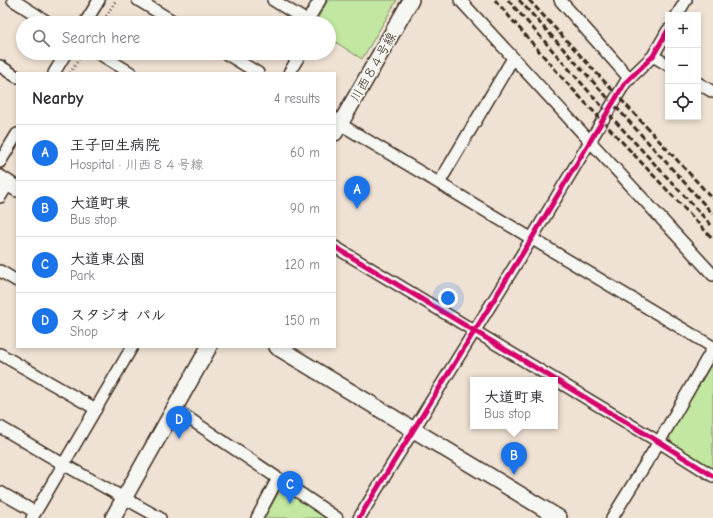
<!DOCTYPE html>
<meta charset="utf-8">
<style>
:root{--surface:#fff;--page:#f7f7f7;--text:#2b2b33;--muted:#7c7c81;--line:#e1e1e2;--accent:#1a73e8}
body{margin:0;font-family:"Comic Neue","Klee One",sans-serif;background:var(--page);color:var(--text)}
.controls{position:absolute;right:12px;top:12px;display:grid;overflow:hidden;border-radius:0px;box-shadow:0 2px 6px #0003}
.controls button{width:36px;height:36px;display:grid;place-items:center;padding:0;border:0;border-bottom:1px solid var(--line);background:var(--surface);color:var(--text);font:20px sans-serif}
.you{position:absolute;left:448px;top:298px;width:14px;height:14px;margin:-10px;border:3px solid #fff;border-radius:50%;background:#1a73e8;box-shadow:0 0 0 6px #1a73e833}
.badge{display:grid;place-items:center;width:26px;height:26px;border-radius:50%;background:var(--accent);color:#fff;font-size:13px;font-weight:700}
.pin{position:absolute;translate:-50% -33px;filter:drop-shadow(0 1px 2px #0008)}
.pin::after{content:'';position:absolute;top:21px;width:14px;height:12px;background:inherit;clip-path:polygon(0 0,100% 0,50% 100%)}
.popup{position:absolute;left:470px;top:377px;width:88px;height:52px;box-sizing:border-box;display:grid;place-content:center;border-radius:0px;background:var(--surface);filter:drop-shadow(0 1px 3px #0005);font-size:13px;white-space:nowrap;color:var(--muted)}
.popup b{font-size:15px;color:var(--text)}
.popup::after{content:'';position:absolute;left:50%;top:100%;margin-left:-8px;border:8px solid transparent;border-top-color:var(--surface)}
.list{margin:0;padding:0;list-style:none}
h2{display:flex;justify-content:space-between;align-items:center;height:52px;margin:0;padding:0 16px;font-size:17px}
h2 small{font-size:13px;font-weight:400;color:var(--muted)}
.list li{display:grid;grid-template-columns:26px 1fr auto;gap:12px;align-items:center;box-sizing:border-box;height:56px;padding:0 16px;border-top:1px solid var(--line)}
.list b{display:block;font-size:15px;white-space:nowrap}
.list p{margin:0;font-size:13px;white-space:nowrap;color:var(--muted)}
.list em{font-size:13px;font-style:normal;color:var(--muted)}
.icon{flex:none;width:22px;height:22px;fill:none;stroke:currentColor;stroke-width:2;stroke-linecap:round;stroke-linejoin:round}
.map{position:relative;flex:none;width:713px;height:518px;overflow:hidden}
.search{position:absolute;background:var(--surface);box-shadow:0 2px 6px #0003;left:16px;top:16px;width:320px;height:44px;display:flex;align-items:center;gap:10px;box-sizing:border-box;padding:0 14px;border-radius:22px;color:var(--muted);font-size:15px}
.panel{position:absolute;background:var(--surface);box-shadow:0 2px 6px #0003;left:16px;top:72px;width:320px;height:276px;border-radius:0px}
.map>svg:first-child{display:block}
.green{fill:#c1e7a1;stroke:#7e8860}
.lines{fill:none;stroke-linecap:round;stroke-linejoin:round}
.street-casing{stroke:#3b2a1e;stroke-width:14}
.secondary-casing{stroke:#3b2a1e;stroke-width:18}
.path{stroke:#3b2a1e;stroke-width:2.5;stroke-dasharray:1 3;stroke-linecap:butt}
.street{stroke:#f6f6f2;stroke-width:11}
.secondary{stroke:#f6f6f2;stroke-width:15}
.rail{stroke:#3b2a1e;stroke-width:3;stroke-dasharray:6 3;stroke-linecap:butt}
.cycleway-casing{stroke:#f6f6f2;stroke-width:8}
.cycleway{stroke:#d6006c;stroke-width:5}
.labels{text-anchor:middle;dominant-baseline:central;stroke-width:3;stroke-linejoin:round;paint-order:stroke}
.street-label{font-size:13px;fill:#3b2a1e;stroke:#f6f6f2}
</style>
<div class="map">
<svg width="713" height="518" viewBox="0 0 713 518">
<rect width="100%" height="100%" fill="#efe2d4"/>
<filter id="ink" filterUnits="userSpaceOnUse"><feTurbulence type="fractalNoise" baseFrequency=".025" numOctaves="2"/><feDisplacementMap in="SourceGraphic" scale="8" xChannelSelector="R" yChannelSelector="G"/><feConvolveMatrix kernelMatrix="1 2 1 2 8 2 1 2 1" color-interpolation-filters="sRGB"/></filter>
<g filter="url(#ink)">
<!-- green -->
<path class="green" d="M328,0H397L362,59L329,38V23H315Z
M713,362V469L672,445L669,435Z
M281,489L285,490L330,518H264Z"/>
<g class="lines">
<!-- street casing -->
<g class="street-casing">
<path id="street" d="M13,0L49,23
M138,0L176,23
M273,0L307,21
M460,0L713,275
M560,0L630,79
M677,15L686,0
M85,23L99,0
M307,23V21L320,0
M98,53L131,73
M225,53L258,73
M653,56L668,65
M0,66L17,77
M54,73L66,53
M289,73L301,53
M698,83L713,92
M335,121L713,347
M0,162L17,134
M439,183L513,58
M0,197L8,184
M335,247L659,442L713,476
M0,271L17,281
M0,354L96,409
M175,409L337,518
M0,427L63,464L160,518
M0,492L35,512
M32,518L132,347
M257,518L278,478
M359,518L532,238L625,83L653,56L668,30
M612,518L659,442L713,348"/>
</g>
<!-- secondary casing -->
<g class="secondary-casing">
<path id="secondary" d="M335,133L411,0
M0,178L17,189
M277,347L559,518
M113,518L209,347"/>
</g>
<!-- path -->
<path class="path" d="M102,23L116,0
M70,73L83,53"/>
<!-- street -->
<use href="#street" class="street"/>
<!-- secondary -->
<use href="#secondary" class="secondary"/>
<!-- rail -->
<path class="rail" d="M495,0L565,81L713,239
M508,0L615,121L713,227
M519,0L713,214
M529,0L713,199"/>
<!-- cycleway casing -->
<g class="cycleway-casing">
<path id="cycleway" d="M335,247L659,442L713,476
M359,518L532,238L625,83L653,56L668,30"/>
</g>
<!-- cycleway -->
<use href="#cycleway" class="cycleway"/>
</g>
</g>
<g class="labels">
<!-- street labels -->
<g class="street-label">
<text transform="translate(373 67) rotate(-60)">川西８４号線</text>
</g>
</g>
</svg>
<div class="controls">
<button>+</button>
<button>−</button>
<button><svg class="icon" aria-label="locate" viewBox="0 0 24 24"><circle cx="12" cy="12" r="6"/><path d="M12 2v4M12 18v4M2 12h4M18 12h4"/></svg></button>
</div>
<div class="you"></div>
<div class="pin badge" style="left:357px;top:209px">A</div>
<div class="pin badge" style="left:514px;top:475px">B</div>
<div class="popup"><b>大道町東</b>Bus stop</div>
<div class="pin badge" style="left:290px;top:504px">C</div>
<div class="pin badge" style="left:179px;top:439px">D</div>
<div class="search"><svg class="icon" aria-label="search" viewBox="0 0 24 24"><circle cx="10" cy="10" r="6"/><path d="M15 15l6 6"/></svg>Search here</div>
<section class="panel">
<h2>Nearby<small>4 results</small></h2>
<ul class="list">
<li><span class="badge">A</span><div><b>王子回生病院</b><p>Hospital · 川西８４号線</p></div><em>60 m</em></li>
<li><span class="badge">B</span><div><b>大道町東</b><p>Bus stop</p></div><em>90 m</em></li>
<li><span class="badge">C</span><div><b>大道東公園</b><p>Park</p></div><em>120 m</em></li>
<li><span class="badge">D</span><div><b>スタジオ パル</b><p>Shop</p></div><em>150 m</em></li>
</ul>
</section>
</div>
